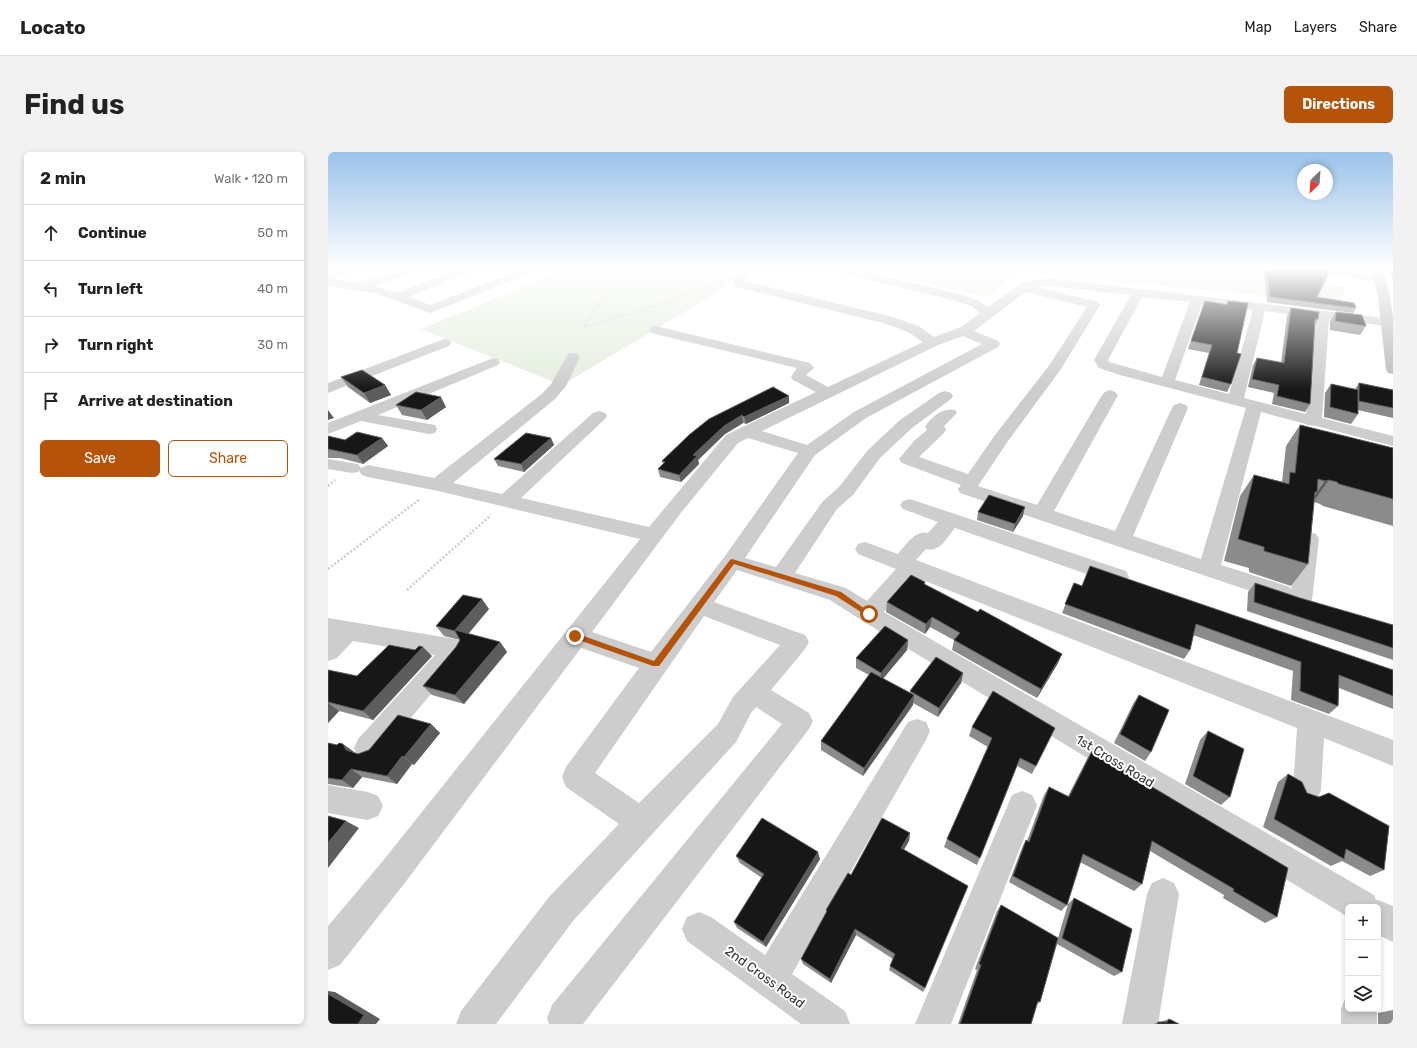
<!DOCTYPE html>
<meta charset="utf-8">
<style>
:root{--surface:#fff;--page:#f2f2f2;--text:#222;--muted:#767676;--line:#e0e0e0;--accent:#b45309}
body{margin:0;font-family:Rubik,sans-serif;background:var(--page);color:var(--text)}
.controls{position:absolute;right:12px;bottom:12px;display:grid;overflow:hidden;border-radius:6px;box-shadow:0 2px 6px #0003}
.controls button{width:36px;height:36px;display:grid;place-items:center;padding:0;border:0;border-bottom:1px solid var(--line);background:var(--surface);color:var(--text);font:20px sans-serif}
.compass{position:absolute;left:969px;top:12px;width:36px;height:36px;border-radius:50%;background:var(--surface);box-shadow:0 2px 6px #0003;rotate:205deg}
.stop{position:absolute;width:12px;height:12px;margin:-9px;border:3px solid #b45309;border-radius:50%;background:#fff}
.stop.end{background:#b45309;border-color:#fff;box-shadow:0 1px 4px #0008}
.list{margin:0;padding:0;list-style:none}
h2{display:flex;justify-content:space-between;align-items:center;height:52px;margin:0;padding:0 16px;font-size:17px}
h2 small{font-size:13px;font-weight:400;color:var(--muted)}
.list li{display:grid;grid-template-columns:26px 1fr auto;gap:12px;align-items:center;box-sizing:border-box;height:56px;padding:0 16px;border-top:1px solid var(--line)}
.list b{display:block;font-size:15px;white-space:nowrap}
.list em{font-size:13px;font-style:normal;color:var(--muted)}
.actions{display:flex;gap:8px;padding:12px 16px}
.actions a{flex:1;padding:9px 0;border:1px solid var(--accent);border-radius:6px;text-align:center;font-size:14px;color:var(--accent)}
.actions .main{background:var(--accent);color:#fff}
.icon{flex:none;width:22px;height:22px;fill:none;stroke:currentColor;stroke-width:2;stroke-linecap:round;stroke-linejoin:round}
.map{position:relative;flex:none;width:1065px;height:872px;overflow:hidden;border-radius:6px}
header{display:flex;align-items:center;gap:24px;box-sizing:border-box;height:56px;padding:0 20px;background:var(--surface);border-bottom:1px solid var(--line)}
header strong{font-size:19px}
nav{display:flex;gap:22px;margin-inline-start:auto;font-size:14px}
.intro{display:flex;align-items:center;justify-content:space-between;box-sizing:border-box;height:96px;padding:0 24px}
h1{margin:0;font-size:28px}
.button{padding:10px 18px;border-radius:6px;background:var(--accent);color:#fff;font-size:14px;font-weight:700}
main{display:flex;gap:24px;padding:0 24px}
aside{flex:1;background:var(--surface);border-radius:6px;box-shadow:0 2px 6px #0003}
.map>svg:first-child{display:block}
.green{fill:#e4eede}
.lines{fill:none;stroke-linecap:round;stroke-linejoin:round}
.path-far1{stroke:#cdcdcd;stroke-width:1.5;stroke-dasharray:1 1;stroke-linecap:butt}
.path{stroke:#cdcdcd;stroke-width:2.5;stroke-dasharray:2 2;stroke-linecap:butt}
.street{fill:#cdcdcd;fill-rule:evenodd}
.secondary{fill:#bababa;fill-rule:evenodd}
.wall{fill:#8b8b8b}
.shaded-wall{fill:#5d5d5d}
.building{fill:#171717;stroke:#5d5d5d}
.route{fill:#b45309}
.labels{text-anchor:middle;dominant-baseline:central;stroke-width:4;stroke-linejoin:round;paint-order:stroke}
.near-street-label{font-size:13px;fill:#303030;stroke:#fff}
</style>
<header>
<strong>Locato</strong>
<nav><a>Map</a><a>Layers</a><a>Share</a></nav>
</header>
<div class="intro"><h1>Find us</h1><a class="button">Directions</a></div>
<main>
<aside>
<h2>2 min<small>Walk · 120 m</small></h2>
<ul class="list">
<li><svg class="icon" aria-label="ahead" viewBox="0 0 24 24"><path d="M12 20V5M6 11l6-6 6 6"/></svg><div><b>Continue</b></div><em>50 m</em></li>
<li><svg class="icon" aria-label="left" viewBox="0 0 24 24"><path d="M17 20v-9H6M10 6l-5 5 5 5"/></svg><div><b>Turn left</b></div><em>40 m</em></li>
<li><svg class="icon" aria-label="right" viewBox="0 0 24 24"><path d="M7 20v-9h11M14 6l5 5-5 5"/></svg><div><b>Turn right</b></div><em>30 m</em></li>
<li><svg class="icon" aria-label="arrive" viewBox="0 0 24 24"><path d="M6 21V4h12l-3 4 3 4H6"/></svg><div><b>Arrive at destination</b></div></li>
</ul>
<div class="actions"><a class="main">Save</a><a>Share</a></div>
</aside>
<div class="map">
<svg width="1065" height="872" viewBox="0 0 1065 872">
<rect width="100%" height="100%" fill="#fff"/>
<!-- green -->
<path class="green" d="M244,115H422L385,143L234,233L93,177Z
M525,115H924L1018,135L1012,151L689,120L659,145Z"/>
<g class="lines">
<!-- path-far1 -->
<path class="path-far1" d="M300,115L297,123L284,130L256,175L328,154L384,133L395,130"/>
<!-- path -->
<path class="path" d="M0,334L7,328
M0,417L92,347
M79,438L163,363"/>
<!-- street -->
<path class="street" d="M18,115H36L34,117L5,127L31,131L79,115H96L94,117L46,134L69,141L137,115H154L152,117L80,145L102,153L199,115H215L213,117L102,161L47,141L0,134V121Z
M419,115H433L416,127L417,129L565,165L590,174L606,185L633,175L652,161L643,154L628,149L497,117L495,115H516L632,142L651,149L660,155L696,130L720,126L1064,167L1065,169L1064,173L1059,174L1001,167L994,266L1065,284V294L988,274L979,273L978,272L933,260L893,413L962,435L963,438L971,387L974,382L981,380L988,382L991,387L984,448L981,454L973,456L965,454L962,447L954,449L946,447L632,341L630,337L633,333L574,311L571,307L586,289L599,278L597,275C603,265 615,255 627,258L629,261L616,274L618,277L616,281L591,305L640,322L667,283L720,215L759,155L698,140L646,179L670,189L672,192L670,195L538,266L487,303L417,406L448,415L495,349L511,335L540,298L572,268L611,241L617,239L623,241L625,244L623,247L584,276L552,306L525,343L509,357L467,421L518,436L539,449L568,417L530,402L527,397L530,392L537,390L570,402C578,393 587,378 600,381L610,370L575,357L572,353L575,349L582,347L798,419L801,425L798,431L790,433L627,376C619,385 612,401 598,397L588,408L1065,588V614L996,586L993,638L989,648L979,652L969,648L965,638L969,576L587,425L556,460L1046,743L1048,748H1050L1065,754V790L1050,783V755H1020V765L533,468L502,448L409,418L386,450L477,483L481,490L477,497L443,538L481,561L485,569L481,577L255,872H221L219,866L224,853L454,572L428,555L423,561L408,590L245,769L168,872H128L133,859L221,745L291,672L238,635L234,625L238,615L311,516L253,496L76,732L12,813L0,818V774L54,710L312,387L110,339L40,325L34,323L31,319L33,316L30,320L24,321L0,317V307L30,312L33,316L40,313L106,326L215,241L223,232L240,202L245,201L250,202L252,205L238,234L227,247L125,331L174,342L265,261L271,259L277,261L279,264L277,267L193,346L321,375L398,283L488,240L465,228L463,225L469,216L323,181L321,178L323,175L328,174L482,211L486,216L478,223L500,235L595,190L580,180L555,171L409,135L404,129L407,123ZM720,134L803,143L766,208L771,216L792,223L918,256L873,407L805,384L860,256L858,253L852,251L846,253L844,256L787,379L726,359L790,243L787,240L782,238L777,240L774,243L709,353L650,334L680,289L733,217L772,153L770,150L708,135ZM814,145L862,150L834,225L781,210L780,208ZM874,152L925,158L901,242L847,228ZM937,159L988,166L978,262L916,246ZM635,184L654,192L526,260L479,293L434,279L610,193ZM420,286L470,301L397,404L323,500L264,480L352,362L410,291ZM376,464L452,493L405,545L390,572L311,651L267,621Z
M983,115H1006L1056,126L1058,128L1056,130L1052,132L989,118Z
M116,187L121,188L123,191L121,194L0,241V231Z
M165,206L170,207L172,210L170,213L50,263L107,273L109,277L107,281L101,282L33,269L0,282V271Z
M0,466L127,487L135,490L139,497L135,504L50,605L40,609L30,605L26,596L30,587L107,503L25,489L9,506L0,509Z
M589,567L598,570L602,579L598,588L464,822L517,859L522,872H473L359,789L354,777L359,765L371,760L383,765L437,803L580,570Z
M0,633L40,640L50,644L55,654L50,664L40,668L0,661Z
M694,639L704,643L709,653L623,872H587L684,643Z
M835,726L846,731L851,742L830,872H794L819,742L824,731Z
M1018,844H1020V857H1049V872H1013V857Z"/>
<!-- secondary -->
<path class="secondary" d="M1043,115H1055L1062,145L1065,165V222L1060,221L1058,218L1050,145Z"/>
</g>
<!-- wall -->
<path class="wall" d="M935,115H994L989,145L1028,156L1025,161L939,150Z
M1062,115H1065V131Z
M877,149L899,152L900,149L909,201L903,232L899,240L871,233L881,201L860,197Z
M963,156L990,167L987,173L982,252L977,260L944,252L946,241L920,235L925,213L929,206L953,211L959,164Z
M1008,160L1038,174L1032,183L1002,178V169Z
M13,225L57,233L63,243L42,251L20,235Z
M1031,231L1065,238V266L1030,258V262L1023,272L996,265L997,241L1003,232L1027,237Z
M461,251L418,272L415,271L397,282L370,308L371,312L353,330L332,325L330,317L335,312L334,309L381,267Z
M68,253L118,255L99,268L74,263Z
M972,273L1065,296V374L995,354L992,352L986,350L980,412L963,434L921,420V416L896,409L912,344L926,323L954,330L958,294Z
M0,284L17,288L54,286L60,294L35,312L12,306H0Z
M223,286L226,293L196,320L170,314L166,307Z
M650,360L695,364L685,380L649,368Z
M746,431L754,434L1065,518V557L1011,536L1010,554L1001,562L963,548L965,519L865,483L862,498L856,507L734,461Z
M927,431L972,446L1065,473V508L919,459L920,440Z
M597,432L650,460L734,502L730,511L709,546L624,498L626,488L602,475L597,482L558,460L559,450Z
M161,457L140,482L172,490L179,500L136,552L104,543L95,534L128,495L132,488L116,484L108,474Z
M580,488L579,498L555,527L582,541V539L635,521L633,531L610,565L585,551V553L535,624L493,598V589L541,523L528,516V506Z
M104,504L45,568L11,559L0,571V518L29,524Z
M811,543L823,600L817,609L786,591L805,552Z
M103,572L112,581L86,613L84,612L69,632L34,625L25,636L0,632V591L9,593L15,592L26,600L27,601L30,602Z
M644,575L727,576L704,622L689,614L649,713L616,695L619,687L660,595L641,584Z
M880,579L902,645L893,653L857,632L872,588Z
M764,599L949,765L937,771L895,746L896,743L822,699L814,732L806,739L752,710L739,753L733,759L681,730L694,696L698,688L699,689L716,643L721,635L740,644L759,607Z
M960,622L1056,718L1042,724L1014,709L1003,714L935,675L950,630Z
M582,681L581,689L576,698L597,836L595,840L561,818L562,814L565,807L528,783L503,831L475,812L473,807L498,761V758Z
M408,704L492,707L438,795L409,776L406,770L434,726L412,711Z
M746,746L794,820L786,824L729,792L712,850L709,852L703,872H630L649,818L647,817L669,759L673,753L730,786L740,752Z
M1065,858V872H1050V861Z
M841,867L851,872H825L832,870Z"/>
<!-- shaded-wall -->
<path class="shaded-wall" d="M57,233L63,243L42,251L36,241Z
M461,244V251L418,272L416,265Z
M113,245L118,255L99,268L93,258Z
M0,258L6,266L0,268Z
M414,263L415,271L397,282L370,308L371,312L353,330L351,323L365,303L396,274Z
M54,286L60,294L35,312L29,303Z
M223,286L226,293L196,320L193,312Z
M1001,328L985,350H982L997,329Z
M697,355L695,364L685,380L687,372Z
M154,447L161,457L135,488L127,478Z
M604,465L602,475L597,482L598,472Z
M580,488L579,498L552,530L553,521Z
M172,490L179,500L136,552L127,543Z
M95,495L104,504L45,568L35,559Z
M734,502L730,511L709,546L713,537Z
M635,521L633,531L610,565L611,556Z
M586,543L585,553L535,624L536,616Z
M0,551L11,559L0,571Z
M103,572L112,581L86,613L76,605Z
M15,592L26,600L29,606L18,598Z
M74,604L84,612L69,632L59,624Z
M23,617L34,625L25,636L14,628Z
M18,669L31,676L0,716V691Z
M582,681L581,689L572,703L573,696Z
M490,700L492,707L438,795L435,790Z
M527,777L528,783L503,831L502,827Z
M0,839L7,840L52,867L48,872H30L0,842Z"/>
<!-- building -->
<path class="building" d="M938,115H994L1003,117L989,145L1026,151L1028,156L942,145Z
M877,149L899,153L900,149L920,151L909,201L913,202L903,232L874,225L884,193L863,189Z
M963,156L991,160L990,167H987L982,252L949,244L951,233L924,227L929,206L956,211Z
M1008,160L1034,163L1038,174L1007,169Z
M34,218L57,233L36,241L13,225Z
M1031,231L1065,238V256L1031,249Z
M1003,232L1030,238V262L1002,255Z
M445,235L461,244L416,265L414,263L396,274L365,303L369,304L351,323L330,317L337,310L334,309L361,283L381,267Z
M88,240L113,245L93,258L68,253Z
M972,273L1065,296V347L1011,332L1009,330L1001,328L997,329L990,327L989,340H987L980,412L936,399V395L910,387L926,323L961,332L962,320L967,321Z
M29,280L54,286L29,303L5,298L0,297V284L17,288Z
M198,281L223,286L193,312L166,307Z
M661,343L697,355L687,372L650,360Z
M762,414L1065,518V544L1011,523L1010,554L972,539L973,510L868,472L862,498L737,452L746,431L754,434Z
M583,423L597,430L596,432L650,460L652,457L734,502L713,537L626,488L632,481L604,465L598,472L559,450Z
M927,431L972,446L1065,473V496L926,450Z
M135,443L154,447L127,478L172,490L127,543L95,534L128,495L132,488L127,479L108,474Z
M557,474L580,488L553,521L528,506Z
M61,493L87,498L91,494L95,495L35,559L0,550V518L29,524Z
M608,505L635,521L611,556L582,539Z
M543,520L586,543L536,616L493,589Z
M665,539L727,576L708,614L692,606L652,706L619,687L664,586L644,575Z
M811,543L841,558L823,600L792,582Z
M70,563L103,572L76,605L74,604L59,624L23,617L14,628L0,626V591L9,593L11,591L15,592L18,598L30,602L41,598Z
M880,579L916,597L902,645L865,624Z
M764,599L960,716L949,765L905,739L906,737L824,689L814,732L755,702L739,753L685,724L698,688L701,690L721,635L741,645Z
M960,622L974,630L979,641L991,645L1001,641L1061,674L1056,718L1018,697L1016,707L946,667Z
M0,664L18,669L0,691Z
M434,666L490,700L435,790L406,770L436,722L408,704Z
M554,666L582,681L573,696L640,734L597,836L562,814L567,802L527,777L502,827L473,807L499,759L498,758L520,721L523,723Z
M746,746L804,777L794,820L734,786Z
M673,753L730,786L712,850L710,849L703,872H632L653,813L651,812Z
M0,842L36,863L30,872H0Z
M841,867L851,872H829L830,870H839Z"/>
<!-- sky -->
<linearGradient id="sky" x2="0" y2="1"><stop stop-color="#9bc3ea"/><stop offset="0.49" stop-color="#fff"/><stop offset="1" stop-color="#fff" stop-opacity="0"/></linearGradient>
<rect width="1065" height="237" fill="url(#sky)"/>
<!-- route -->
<path class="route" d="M404,407L513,440L544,462L543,464H539L508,444L406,412L331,514H325L245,486L244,484L247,481L326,509L402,408Z"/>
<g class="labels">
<!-- near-street labels -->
<g class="near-street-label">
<text transform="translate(787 609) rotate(31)">1st Cross Road</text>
<text transform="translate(437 825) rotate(36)">2nd Cross Road</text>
</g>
</g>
</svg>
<div class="controls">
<button>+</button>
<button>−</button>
<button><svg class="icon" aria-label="layers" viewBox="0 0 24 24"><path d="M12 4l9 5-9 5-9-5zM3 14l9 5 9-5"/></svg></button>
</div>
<svg class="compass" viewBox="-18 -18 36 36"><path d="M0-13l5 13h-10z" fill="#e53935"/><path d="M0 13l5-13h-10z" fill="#767676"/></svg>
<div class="stop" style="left:541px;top:462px"></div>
<div class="stop end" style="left:247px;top:484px"></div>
</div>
</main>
